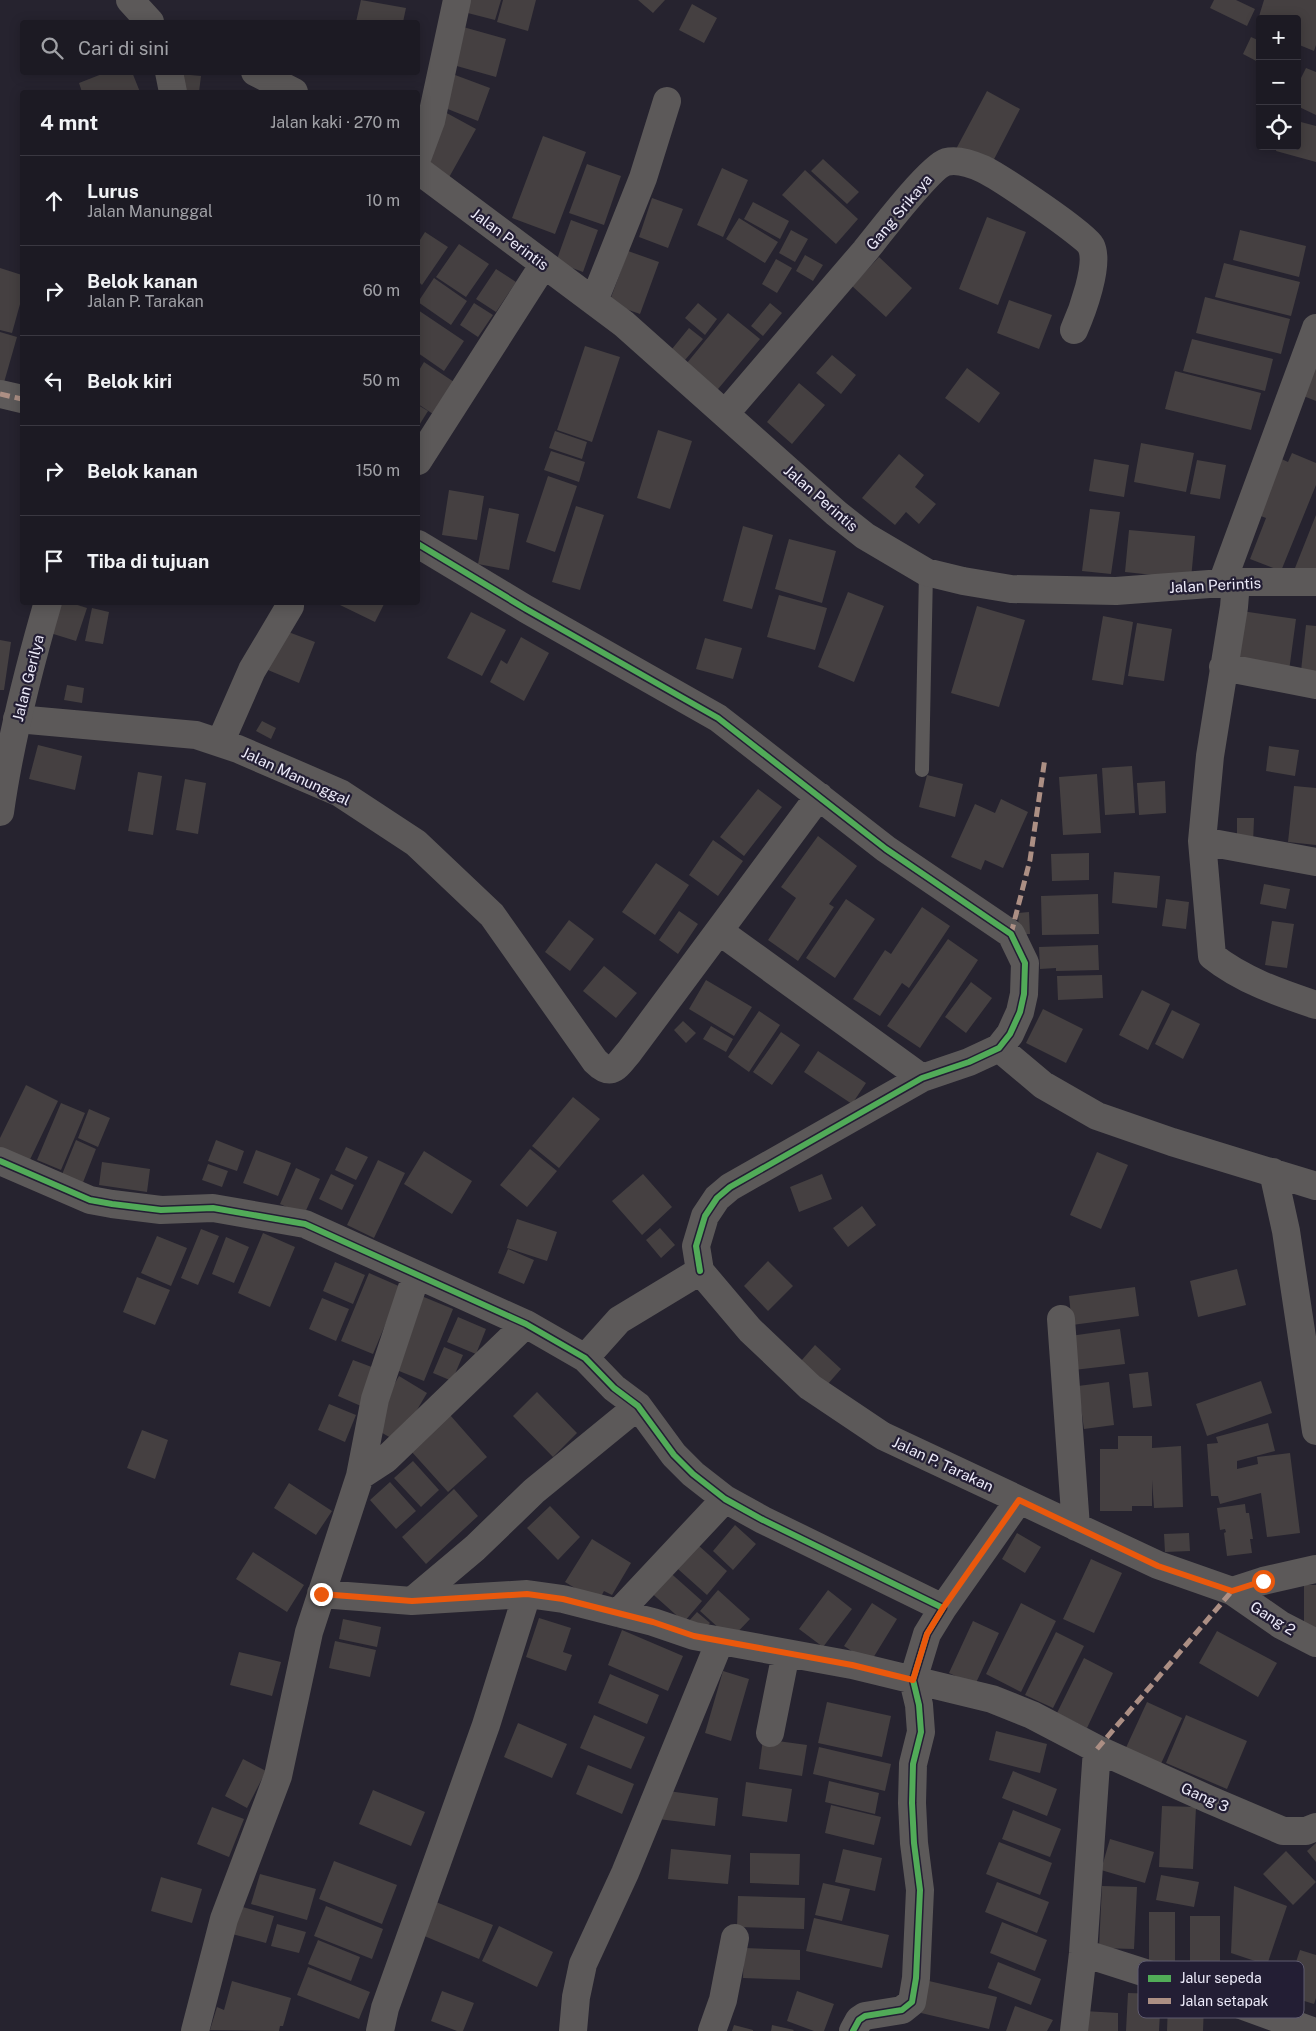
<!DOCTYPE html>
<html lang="id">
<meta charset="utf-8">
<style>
:root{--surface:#1c1a23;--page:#292730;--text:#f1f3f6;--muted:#a0a1a6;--line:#3a3841}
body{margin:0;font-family:"Public Sans",sans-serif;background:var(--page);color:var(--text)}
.controls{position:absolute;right:15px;top:15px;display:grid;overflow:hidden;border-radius:5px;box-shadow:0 2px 12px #0003}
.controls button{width:45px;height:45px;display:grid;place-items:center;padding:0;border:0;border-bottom:1px solid var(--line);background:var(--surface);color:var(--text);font:25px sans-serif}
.stop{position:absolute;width:15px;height:15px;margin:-11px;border:4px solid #ea580c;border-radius:50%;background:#fff}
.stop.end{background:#ea580c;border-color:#fff;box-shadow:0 1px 5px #0008}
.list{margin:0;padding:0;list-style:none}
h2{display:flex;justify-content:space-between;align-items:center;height:65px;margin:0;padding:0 20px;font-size:21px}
h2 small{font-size:16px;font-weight:400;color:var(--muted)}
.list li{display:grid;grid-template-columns:32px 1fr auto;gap:15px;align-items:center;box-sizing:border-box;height:90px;padding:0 20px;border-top:1px solid var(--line)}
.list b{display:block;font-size:19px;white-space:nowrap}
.list p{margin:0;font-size:16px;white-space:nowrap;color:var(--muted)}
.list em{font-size:16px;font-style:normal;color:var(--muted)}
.icon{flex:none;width:28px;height:28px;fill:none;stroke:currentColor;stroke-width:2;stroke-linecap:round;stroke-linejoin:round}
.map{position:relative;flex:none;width:1316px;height:2031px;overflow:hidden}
.search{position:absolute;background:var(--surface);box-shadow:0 2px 12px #0003;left:20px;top:20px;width:400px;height:55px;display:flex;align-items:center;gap:12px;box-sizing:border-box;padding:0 18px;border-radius:5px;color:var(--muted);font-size:19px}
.panel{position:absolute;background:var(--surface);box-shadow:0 2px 12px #0003;left:20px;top:90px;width:400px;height:515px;border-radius:5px}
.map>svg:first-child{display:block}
.building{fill:#454041}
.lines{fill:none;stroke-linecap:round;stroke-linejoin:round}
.service{stroke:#5c5959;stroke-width:14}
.minor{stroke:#5c5959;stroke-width:28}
.tertiary{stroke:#5c5959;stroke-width:28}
.quiet{stroke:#ac8f84;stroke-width:5;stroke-dasharray:10 5;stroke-linecap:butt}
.cycleway-casing{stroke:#231e34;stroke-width:9}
.cycleway{stroke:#51ab58;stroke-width:6}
.route{stroke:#ea580c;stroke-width:6}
.labels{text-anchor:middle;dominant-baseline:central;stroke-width:4.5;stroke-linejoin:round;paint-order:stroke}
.street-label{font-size:15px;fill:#eceaf9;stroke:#231e34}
.key{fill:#231e34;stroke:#5f5b6f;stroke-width:1}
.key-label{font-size:14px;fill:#eceaf9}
</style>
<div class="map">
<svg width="1316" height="2031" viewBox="0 0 1316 2031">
<rect width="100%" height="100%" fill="#26232f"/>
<!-- building -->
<path class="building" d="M361,0L406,8L403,22H356Z
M459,0H501L495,20L456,10Z
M503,0H536L528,31L497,22Z
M638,0H665L653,13Z
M1214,0H1236L1255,9L1247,26L1210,8Z
M1264,0H1316V45L1314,51L1297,44V19H1260V28L1256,26Z
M692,4L717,18L704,43L679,30Z
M456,25L506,39L496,77L446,63Z
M1251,37L1260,41V63L1243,54Z
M1306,68L1316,72V115L1297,106V86Z
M107,72H132L140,92H82L79,83Z
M447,72L490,88L478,121L435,104Z
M180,74L201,76L199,92H178Z
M987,91L1020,109L989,169L955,151Z
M443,111L476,129L447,181L418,165Z
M1297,121L1316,126V162L1276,151L1277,146H1297Z
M543,136L586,152L555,234L512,218Z
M823,159L859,192L847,204L811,171Z
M587,164L621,176L604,225L569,213Z
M722,168L748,180L723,237L697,225Z
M805,170L858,219L836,244L782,195Z
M652,198L683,209L668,248L639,237Z
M753,202L789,221L780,239L744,219Z
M987,217L1026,232L998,305L959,289Z
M739,218L778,242L765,263L726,239Z
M571,220L598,230L583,272L556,262Z
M791,230L808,239L795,262L779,253Z
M1240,230L1306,246L1299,277L1233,260Z
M425,232L448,247L422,285L418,281V243Z
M459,244L489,264L466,297L436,277Z
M628,251L659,262L640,314L609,303Z
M805,255L823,265L813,281L796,271Z
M879,257L912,288L886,317L852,286Z
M776,259L792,268L777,293L762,284Z
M1224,263L1300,282L1291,316L1215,297Z
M0,268L22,275V297L12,333L0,330Z
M496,269L516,282L496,312L476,299Z
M434,278L467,301L451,325L418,302Z
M1205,297L1290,319L1281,354L1196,333Z
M1009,300L1052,315L1039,349L997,333Z
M474,303L493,315L478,337L460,325Z
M698,303L717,319L705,335L685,318Z
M770,303L782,313L763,336L751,326Z
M418,310L464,341L444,371L418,353Z
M728,313L760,339L713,395L682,369Z
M689,328L703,339L685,360L672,349Z
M0,332L17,337L1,393H0Z
M1192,339L1273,359L1265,391L1183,371Z
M585,346L620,357L592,442L557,430Z
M832,355L856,375L841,394L816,373Z
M424,362L454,382L433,414L418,404V372Z
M1316,366V401L1301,395Z
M967,368L1000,393L979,423L945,398Z
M1175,371L1261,393L1251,430L1165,409Z
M799,383L825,405L792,444L767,422Z
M418,405L428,411L418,427Z
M658,430L692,441L670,509L637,498Z
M555,431L587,442L582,459L549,448Z
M1141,443L1194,453L1186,492L1134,482Z
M551,451L585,462L579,482L544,470Z
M1292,453L1316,463V485L1281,571L1250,559L1266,518L1253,513L1275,456L1288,462Z
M899,454L924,475L915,487L936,504L919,524L906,512L895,525L862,498Z
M1094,459L1129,465L1124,497L1089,491Z
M1197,460L1226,465L1220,499L1190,494Z
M548,476L577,486L555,552L526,542Z
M449,490L484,496L477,540L442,535Z
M576,506L604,515L580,590L552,582Z
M489,508L519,514L509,570L478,564Z
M1090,509L1120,512L1111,574L1082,571Z
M1316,515V576L1295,568Z
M743,526L773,535L752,609L723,601Z
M1129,530L1195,536L1191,579L1125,572Z
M789,539L836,551L822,603L775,589Z
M848,592L884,606L854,682L818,667Z
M779,595L827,608L815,650L767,637Z
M57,602H68L87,608L76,641L47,632Z
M341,602H385L375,622L340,605Z
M977,606L1025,620L999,707L951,693Z
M92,608L109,612L103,644L85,641Z
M1235,610L1296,619L1289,671L1227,663Z
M471,612L506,630L482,676L447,658Z
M1103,616L1133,622L1123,685L1092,680Z
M1137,623L1172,629L1164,681L1128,676Z
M1306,625L1316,626V682L1300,680Z
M283,630L315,642L299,683L268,670Z
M521,637L549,653L524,701L490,682L501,660L507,664Z
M705,638L742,648L733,679L696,669Z
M0,640L11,642L4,690H0Z
M67,685L84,688L82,703L64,700Z
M262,721L276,728L271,739L256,731Z
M38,745L82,756L75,790L29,779Z
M1269,746L1299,750L1295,776L1266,771Z
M1132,766L1135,813L1105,815L1102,768Z
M138,772L162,776L153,835L128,831Z
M1097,774L1101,833L1063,835L1059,777Z
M927,775L963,784L955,817L919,807Z
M185,779L206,783L198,834L176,830Z
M1165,781L1166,813L1139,815L1137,783Z
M1294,786L1316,788V845L1288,842Z
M758,789L782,807L744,856L720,837Z
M1001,799L1028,812L1003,868L985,860L981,870L951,857L975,804L995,813Z
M1237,818H1254L1253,844L1237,843Z
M818,836L857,866L829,904L834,907L798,961L768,940L796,898L781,887Z
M713,840L743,861L718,896L689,875Z
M1089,853V880L1052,881L1051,854Z
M656,863L689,885L655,935L622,912Z
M1114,872L1160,876L1157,908L1112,903Z
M1264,884L1290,889L1286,909L1260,904Z
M1098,894L1099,934L1042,935L1041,896Z
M846,899L875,919L835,978L806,958Z
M1166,899L1189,902L1186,929L1162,926Z
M922,907L950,926L909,988L902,983L880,1016L853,999L885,950L891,954Z
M679,911L698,924L678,954L659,940Z
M1029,912L1030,934H1019L1018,913Z
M569,920L594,939L570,971L545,952Z
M1272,921L1294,924L1287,968L1265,965Z
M948,939L978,960L920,1048L887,1026Z
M1098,945L1099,970L1056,971V968L1040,969L1039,947Z
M604,966L637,993L616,1018L583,991Z
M1102,975L1103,998L1058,1000L1057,976Z
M706,980L752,1007L734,1036L689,1009Z
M971,982L992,998L966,1033L945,1017Z
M1142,990L1170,1004L1148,1050L1119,1035Z
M1043,1009L1083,1029L1066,1063L1026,1043Z
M1172,1010L1200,1024L1183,1059L1155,1044Z
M759,1011L780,1025L749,1072L728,1057Z
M683,1021L696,1033L686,1043L674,1030Z
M711,1026L733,1039L726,1052L703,1039Z
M781,1032L800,1045L772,1085L753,1072Z
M818,1051L866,1083L852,1104L804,1072Z
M26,1085L58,1101L25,1170L0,1158V1138Z
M573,1097L600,1119L559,1168L532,1146Z
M61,1103L85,1113L61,1170L37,1160Z
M89,1109L110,1118L98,1147L78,1138Z
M76,1140L96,1149L82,1185L61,1177Z
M216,1140L244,1151L237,1171L208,1161Z
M346,1147L368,1157L356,1180L335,1170Z
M530,1149L557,1171L527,1207L500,1185Z
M256,1150L291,1163L278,1196L243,1183Z
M424,1151L472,1181L452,1214L404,1184Z
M1097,1152L1128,1165L1101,1229L1070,1215Z
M378,1160L405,1173L374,1238L347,1225Z
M102,1162L150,1169L147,1192L99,1185Z
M208,1164L228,1171L222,1187L202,1180Z
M296,1168L320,1179L304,1215L280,1204Z
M331,1174L354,1185L342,1210L319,1199Z
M643,1174L672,1207L642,1235L612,1201Z
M822,1174L832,1199L799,1212L790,1187Z
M862,1206L876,1225L848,1247L833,1228Z
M517,1219L557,1232L547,1261L507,1248Z
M660,1228L675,1245L661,1258L646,1240Z
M201,1229L219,1236L198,1285L181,1278Z
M263,1233L295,1247L270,1307L238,1293Z
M157,1236L187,1248L171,1286L141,1273Z
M226,1237L249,1247L234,1283L212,1274Z
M508,1249L534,1260L524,1284L498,1273Z
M768,1261L793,1286L768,1311L744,1286Z
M335,1262L365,1275L353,1304L323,1291Z
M1237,1269L1246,1305L1198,1317L1190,1281Z
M369,1273L401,1287L373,1354L341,1341Z
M137,1277L170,1290L155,1325L123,1312Z
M1135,1287L1139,1316L1072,1325L1069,1296Z
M419,1295L453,1309L424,1381L389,1367Z
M322,1298L349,1309L336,1341L309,1329Z
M458,1317L486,1329L476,1354L447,1342Z
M1120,1329L1125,1364L1074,1370L1070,1336Z
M815,1345L841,1369L827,1385L801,1361Z
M444,1347L463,1355L452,1381L433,1373Z
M353,1360L377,1369L361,1406L338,1396Z
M1148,1372L1152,1406L1133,1408L1129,1374Z
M399,1376L427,1393L398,1442L370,1426Z
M1261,1381L1272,1413L1207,1436L1196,1404Z
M1109,1382L1114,1425L1084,1429L1078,1386Z
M537,1392L577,1433L553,1457L513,1416Z
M329,1404L356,1415L345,1442L318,1430Z
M450,1415L487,1457L448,1492L411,1451Z
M1268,1423L1275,1451L1237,1461V1469L1258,1464L1257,1457L1290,1453L1300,1533L1267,1537L1261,1493L1220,1504L1218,1496H1211L1207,1444L1218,1443L1216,1437Z
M142,1430L168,1440L155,1479L127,1468Z
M1118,1436H1152V1448L1181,1446L1183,1507L1154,1508L1152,1480V1506H1132V1511H1100V1449H1118Z
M413,1461L439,1490L421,1507L394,1478Z
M390,1482L416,1511L396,1529L370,1500Z
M289,1483L332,1511L316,1535L274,1508Z
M454,1489L478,1516L426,1564L402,1537Z
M1245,1504L1246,1513H1249L1253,1539H1250L1252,1553L1227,1556L1224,1533L1226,1532L1225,1529L1220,1530L1217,1508Z
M550,1506L580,1537L558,1560L527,1528Z
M735,1525L756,1544L733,1570L713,1551Z
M1017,1533L1041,1547L1025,1573L1002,1559Z
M1189,1533L1190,1551L1165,1552L1164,1534Z
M689,1537L727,1571L707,1595L669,1561Z
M592,1539L631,1563L612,1595L604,1591L598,1602L565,1582Z
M253,1552L304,1585L287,1612L236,1579Z
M1091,1559L1122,1573L1094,1633L1063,1619Z
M666,1569L702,1601L684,1622L647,1589Z
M1304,1585H1316V1628H1304Z
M718,1590L750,1619L731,1639L700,1611Z
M828,1590L852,1609L823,1647L799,1629Z
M872,1603L897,1619L870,1663L844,1646Z
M1021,1603L1056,1621L1021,1692L986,1674Z
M697,1612L710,1623L701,1633L688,1622Z
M539,1618L571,1628L563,1652L572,1655L566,1671L526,1657Z
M343,1619L381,1627L377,1647L339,1639Z
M973,1621L999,1633L975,1685L949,1673Z
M622,1630L683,1656L668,1691L608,1665Z
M1217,1631L1277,1663L1258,1697L1199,1663Z
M1056,1632L1084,1646L1053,1708L1025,1695Z
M335,1641L376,1650L370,1677L329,1668Z
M239,1652L281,1662L272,1696L230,1685Z
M1084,1658L1113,1673L1087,1728L1057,1713Z
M723,1671L749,1679L731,1741L705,1733Z
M610,1674L659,1695L647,1724L598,1703Z
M827,1702L891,1716L882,1757L818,1743Z
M1147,1702L1182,1718L1159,1768L1124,1752Z
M594,1715L645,1737L631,1769L580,1748Z
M1186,1715L1247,1741L1227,1789L1166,1763Z
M518,1723L567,1744L552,1778L504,1757Z
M996,1731L1047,1744L1040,1773L989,1760Z
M763,1739L807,1745L802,1776L759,1769Z
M819,1747L891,1764L885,1791L813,1774Z
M243,1759L266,1771L247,1808L225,1796Z
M588,1765L634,1784L622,1814L576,1794Z
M1013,1771L1057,1789L1047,1816L1002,1798Z
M829,1781L879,1793L875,1814L825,1802Z
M746,1782L792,1789L787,1822L742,1816Z
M373,1790L425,1812L411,1846L359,1824Z
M661,1790L718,1798L715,1826L658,1819Z
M831,1805L881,1817L874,1845L825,1833Z
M1162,1806L1196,1807L1193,1869L1159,1867Z
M212,1807L244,1819L229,1857L197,1844Z
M1013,1810L1061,1829L1050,1857L1002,1839Z
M1110,1839L1154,1852L1145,1883L1101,1870Z
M999,1842L1052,1863L1040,1895L986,1874Z
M1316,1843V1862L1307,1851Z
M671,1849L731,1855L728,1884L668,1879Z
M843,1849L882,1858L875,1891L835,1882Z
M1286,1851L1316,1882L1293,1905L1263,1874Z
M750,1853L800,1854L799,1885L750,1883Z
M334,1861L397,1885L382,1924L319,1899Z
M260,1874L316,1889L307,1920L251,1904Z
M1161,1875L1199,1882L1194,1907L1156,1900Z
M161,1877L202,1889L192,1923L151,1911Z
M997,1882L1049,1902L1037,1933L985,1912Z
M823,1883L850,1889L842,1921L815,1915Z
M1102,1886L1137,1887L1134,1949L1099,1948Z
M1234,1886L1287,1906L1267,1965L1231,1953Z
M738,1896L805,1898L804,1929L737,1927Z
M436,1902L493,1925L479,1959L422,1935Z
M239,1906L274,1916L266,1943L232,1934Z
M326,1906L383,1929L372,1959L314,1936Z
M1149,1912H1175V1966H1149Z
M1190,1916H1220V1976H1190Z
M814,1918L889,1935L882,1968L806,1951Z
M1002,1922L1047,1940L1035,1971L990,1953Z
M277,1924L306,1932L299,1953L271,1946Z
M499,1926L553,1952L537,1987L482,1961Z
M318,1940L360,1957L351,1981L308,1964Z
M744,1948L800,1950V1980L743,1978Z
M1300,1950L1316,1955V1998L1314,2004L1285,1995Z
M998,1962L1041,1979L1031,2005L988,1988Z
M308,1967L370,1992L359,2019L297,1995Z
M232,1981L291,1998L283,2026H280L279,2031L210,2030L217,2007L224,2010Z
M929,1981L997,1997L989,2029L921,2013Z
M442,1991L474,2003L463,2031H457L431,2021Z
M797,1991L834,2004L824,2031H814L787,2021Z
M1128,1993L1161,1994L1159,2031H1126Z
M1168,2004L1204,2005L1203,2031H1167Z
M1015,2006L1053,2020L1047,2031H1006Z
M1084,2011L1118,2013V2031H1083Z
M734,2025L753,2030V2031H732Z
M772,2025L794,2030L793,2031H771Z"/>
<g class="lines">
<!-- service -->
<path class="service" d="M922,770L926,572"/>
<!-- minor -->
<path class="minor" d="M255,72L294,92
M418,156L431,121L457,0
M418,170L624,324L836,513L865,536L926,572L963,581L1011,589L1116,591L1236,582H1316
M594,301L643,178L667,101
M0,394L22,399
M725,414L865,251C878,235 930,167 946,162C958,159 972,164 983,169C998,176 1085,234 1091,246C1100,264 1082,312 1074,330
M418,461L544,264
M418,544L526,609L718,718L886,849L1011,934L1025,963L1024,994L1020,1012L1010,1034L999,1048L969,1062L922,1078L730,1187L717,1198L705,1216L696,1246L700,1271
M1236,582L1234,607L1210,756L1202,841L1212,956C1242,980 1280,993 1316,1005
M1222,583L1316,328
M1223,667L1316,685
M17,719L196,735L238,749L340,793L416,843L492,915L595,1061C612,1078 616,1067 629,1052L819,796
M220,743L252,670L290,606
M1202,841L1316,862
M719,931L922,1078
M999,1048L1043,1085L1097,1116L1172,1142L1316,1186
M0,1161L90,1200L112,1204L161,1210L213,1208L305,1224L526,1324L585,1358L614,1388L638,1406L674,1455L693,1474L725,1499L763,1520L943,1608L927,1634L913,1680L919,1705L921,1732L913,1764L912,1803L914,1843L920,1890L916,1978L912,2002L902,2010L865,2016L859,2020L853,2031
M1273,1172L1286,1231L1316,1431
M700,1271L750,1330L810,1387L883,1436L1158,1565L1232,1591L1281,1625L1316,1643
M1061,1319L1076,1527
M585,1358L619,1320L700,1271
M360,1476L386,1459L526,1324
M1232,1591L1263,1581L1316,1569
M321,1594L412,1601L527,1594L563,1599L653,1622L694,1636L852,1665L992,1699L1032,1715L1097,1749L1208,1799L1283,1831H1306L1316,1827
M412,1601L475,1548L534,1491L638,1406
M943,1608L1019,1500
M618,1613L725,1499
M770,1733L786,1653
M1083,1953L1208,1993L1312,2031
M195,2031L224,1919L278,1776L309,1632L360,1476L375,1399L416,1276
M380,2031L385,2008L486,1725L527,1594
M573,2031L576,1997L583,1964L625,1873L720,1641
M712,2031L723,2000L735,1938
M1074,2031L1083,1953L1097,1749"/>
<!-- tertiary -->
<path class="tertiary" d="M130,0L150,22
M169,72L173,92
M0,812C10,741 28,671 48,602"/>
<!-- quiet -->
<path class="quiet" d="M0,394L22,399
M1011,934L1030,860L1045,758
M1097,1749L1232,1591"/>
<!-- cycleway casing -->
<g class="cycleway-casing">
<path id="cycleway" d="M418,544L526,609L718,718L886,849L1011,934L1025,963L1024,994L1020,1012L1010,1034L999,1048L969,1062L922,1078L730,1187L717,1198L705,1216L696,1246L700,1271
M0,1161L90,1200L112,1204L161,1210L213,1208L305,1224L526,1324L585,1358L614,1388L638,1406L674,1455L693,1474L725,1499L763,1520L943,1608L927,1634L913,1680L919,1705L921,1732L913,1764L912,1803L914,1843L920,1890L916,1978L912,2002L902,2010L865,2016L859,2020L853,2031"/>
</g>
<!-- cycleway -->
<use href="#cycleway" class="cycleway"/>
</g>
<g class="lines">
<!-- route -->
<path class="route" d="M321,1594L412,1601L527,1594L563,1599L653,1622L694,1636L852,1665L913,1680L927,1634L943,1608L1019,1500L1158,1566L1232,1591L1263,1581"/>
</g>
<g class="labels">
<!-- street labels -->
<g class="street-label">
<text transform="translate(899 212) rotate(-50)">Gang Srikaya</text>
<text transform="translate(510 239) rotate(37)">Jalan Perintis</text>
<text transform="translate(821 498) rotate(41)">Jalan Perintis</text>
<text transform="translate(1215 585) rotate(-3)">Jalan Perintis</text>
<text transform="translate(28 678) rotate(-76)">Jalan Gerilya</text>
<text transform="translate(296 776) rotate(25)">Jalan Manunggal</text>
<text transform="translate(943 1464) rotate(25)">Jalan P. Tarakan</text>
<text transform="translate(1273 1618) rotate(32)">Gang 2</text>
<text transform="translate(1205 1797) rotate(24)">Gang 3</text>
</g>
</g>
<!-- legend -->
<rect x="1138" y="1961" width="166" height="57" rx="8" class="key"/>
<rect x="1148" y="1975" width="23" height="7" fill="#51ab58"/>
<rect x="1148" y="1998" width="23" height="6" fill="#ac8f84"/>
<g class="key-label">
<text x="1180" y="1983">Jalur sepeda</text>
<text x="1180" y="2006">Jalan setapak</text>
</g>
</svg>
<div class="controls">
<button>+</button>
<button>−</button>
<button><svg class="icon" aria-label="locate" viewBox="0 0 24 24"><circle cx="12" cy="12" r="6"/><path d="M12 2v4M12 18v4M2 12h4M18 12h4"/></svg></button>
</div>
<div class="stop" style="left:1263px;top:1581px"></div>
<div class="stop end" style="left:321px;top:1594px"></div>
<div class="search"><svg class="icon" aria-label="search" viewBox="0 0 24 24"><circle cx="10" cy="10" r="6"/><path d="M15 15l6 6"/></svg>Cari di sini</div>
<section class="panel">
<h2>4 mnt<small>Jalan kaki · 270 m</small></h2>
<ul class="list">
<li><svg class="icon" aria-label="ahead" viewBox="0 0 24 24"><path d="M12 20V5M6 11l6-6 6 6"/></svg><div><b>Lurus</b><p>Jalan Manunggal</p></div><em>10 m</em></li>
<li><svg class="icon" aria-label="right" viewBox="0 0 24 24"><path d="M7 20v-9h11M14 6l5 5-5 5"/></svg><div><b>Belok kanan</b><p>Jalan P. Tarakan</p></div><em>60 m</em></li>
<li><svg class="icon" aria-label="left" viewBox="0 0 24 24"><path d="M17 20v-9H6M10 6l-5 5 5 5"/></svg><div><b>Belok kiri</b></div><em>50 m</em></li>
<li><svg class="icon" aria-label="right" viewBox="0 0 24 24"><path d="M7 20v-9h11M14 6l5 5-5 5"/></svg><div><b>Belok kanan</b></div><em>150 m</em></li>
<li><svg class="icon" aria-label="arrive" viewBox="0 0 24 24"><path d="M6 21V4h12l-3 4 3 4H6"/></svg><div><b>Tiba di tujuan</b></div></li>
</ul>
</section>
</div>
